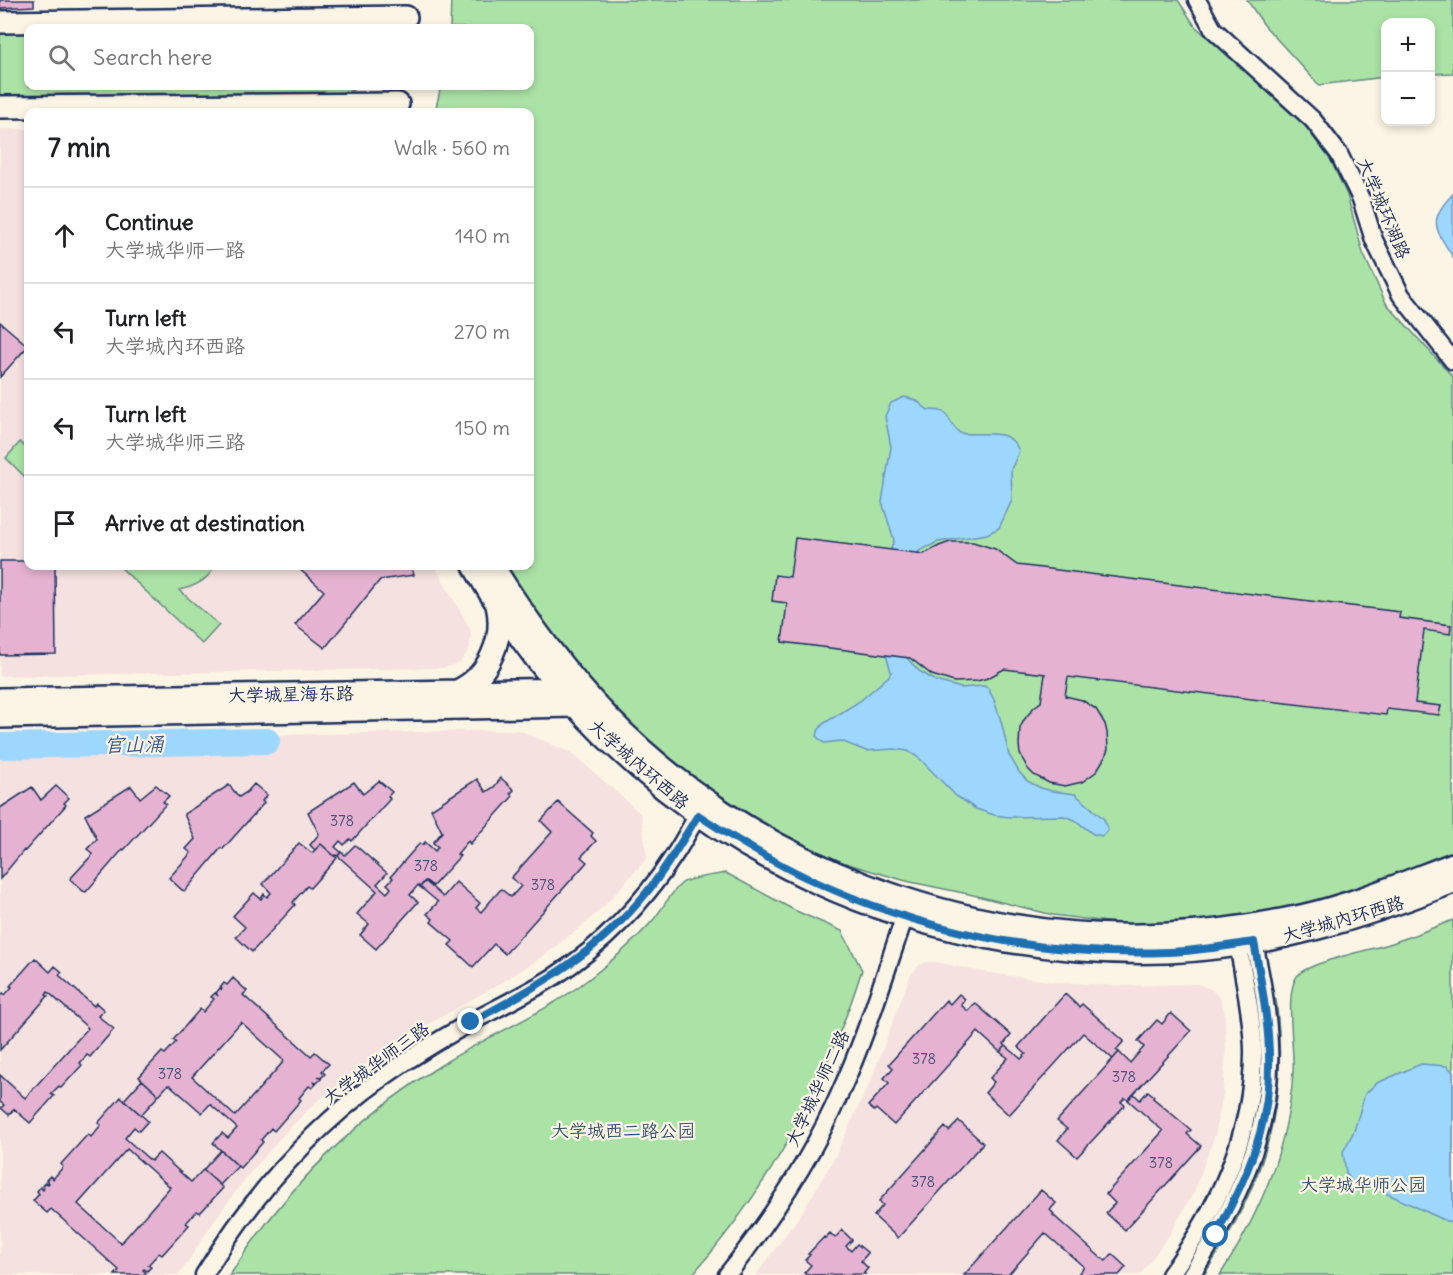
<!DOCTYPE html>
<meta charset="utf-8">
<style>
:root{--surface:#fff;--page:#f6f6f6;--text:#202124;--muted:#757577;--line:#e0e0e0}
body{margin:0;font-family:Delius,"LXGW WenKai TC",sans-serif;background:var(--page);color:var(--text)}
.controls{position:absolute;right:18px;top:18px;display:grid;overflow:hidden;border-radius:12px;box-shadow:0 3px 9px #0003}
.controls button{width:54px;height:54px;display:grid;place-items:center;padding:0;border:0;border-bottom:2px solid var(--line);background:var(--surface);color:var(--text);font:30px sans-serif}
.stop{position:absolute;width:18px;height:18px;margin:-14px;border:4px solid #1f6fb2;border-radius:50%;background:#fff}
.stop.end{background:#1f6fb2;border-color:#fff;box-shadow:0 2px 6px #0008}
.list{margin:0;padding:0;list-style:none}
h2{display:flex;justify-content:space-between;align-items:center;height:78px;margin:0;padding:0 24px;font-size:26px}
h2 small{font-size:20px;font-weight:400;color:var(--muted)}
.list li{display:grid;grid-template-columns:39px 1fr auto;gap:18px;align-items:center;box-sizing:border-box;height:96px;padding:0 24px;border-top:2px solid var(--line)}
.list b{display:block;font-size:22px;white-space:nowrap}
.list p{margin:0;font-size:20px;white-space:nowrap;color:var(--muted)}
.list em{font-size:20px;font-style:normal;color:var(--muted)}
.icon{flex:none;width:33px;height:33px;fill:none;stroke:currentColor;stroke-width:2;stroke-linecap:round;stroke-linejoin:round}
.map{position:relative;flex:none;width:1453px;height:1275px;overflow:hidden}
.search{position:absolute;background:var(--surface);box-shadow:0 3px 9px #0003;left:24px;top:24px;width:510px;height:66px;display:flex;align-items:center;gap:15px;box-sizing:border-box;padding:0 21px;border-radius:12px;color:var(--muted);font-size:22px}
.panel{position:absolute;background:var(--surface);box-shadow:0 3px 9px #0003;left:24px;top:108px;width:510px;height:462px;border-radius:12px}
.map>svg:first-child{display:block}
.built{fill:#f5e1df}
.green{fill:#abe3a6;stroke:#638982;stroke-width:1.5}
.water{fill:#9ed7fe;stroke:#6a94be;stroke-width:1.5}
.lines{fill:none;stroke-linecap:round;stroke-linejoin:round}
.river{stroke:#9ed7fe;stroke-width:26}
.building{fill:#e5b3d1;stroke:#1b2f5e;stroke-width:1.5;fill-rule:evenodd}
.minor-casing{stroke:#1b2f5e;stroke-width:21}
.major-casing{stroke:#1b2f5e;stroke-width:26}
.minor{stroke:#fcf5e5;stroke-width:16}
.major{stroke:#fcf5e5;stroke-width:21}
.route{stroke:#1f6fb2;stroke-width:8}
.labels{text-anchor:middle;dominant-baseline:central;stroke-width:4.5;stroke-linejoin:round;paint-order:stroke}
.number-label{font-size:15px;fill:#4e507b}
.street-label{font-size:18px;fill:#1b2f5e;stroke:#fcf5e5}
.park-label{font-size:18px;fill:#38536c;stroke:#fcf5e5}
.water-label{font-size:20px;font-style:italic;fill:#3c5986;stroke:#fcf5e5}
</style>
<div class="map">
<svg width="1453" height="1275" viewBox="0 0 1453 1275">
<rect width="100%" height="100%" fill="#fcf5e5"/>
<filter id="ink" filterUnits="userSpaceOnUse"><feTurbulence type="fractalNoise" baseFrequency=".0167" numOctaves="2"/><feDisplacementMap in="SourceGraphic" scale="12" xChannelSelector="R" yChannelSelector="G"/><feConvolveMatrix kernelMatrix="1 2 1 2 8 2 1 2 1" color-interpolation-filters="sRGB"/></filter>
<g filter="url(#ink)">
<!-- built -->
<path class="built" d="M0,129H28V566H435L471,631L470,648L460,662L444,668L0,676Z
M518,730L572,753L641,814L647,858L606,904L586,923L542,957L501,983L388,1047L315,1103L284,1134L245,1179L216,1218L179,1275H0V752L269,747L270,735Z
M926,962H936L989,973L1055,982L1118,986L1197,984L1211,989L1220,998L1225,1013L1226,1048L1223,1094L1215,1135L1194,1192L1170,1234L1140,1275H756L801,1214L835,1157L871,1080L910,976L919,965Z"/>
<!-- green -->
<path class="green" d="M451,0H1178L1195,26L1305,126L1330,159L1347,195L1363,253L1386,303L1453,377V860L1283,921L1131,925L1053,915L973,895L906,881L821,856L703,791L575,672L501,566H530V112H435L441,86H530V28H450Z
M1247,0H1453V73L1431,74L1430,22H1386L1385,77L1319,85L1264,25Z
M0,32H28V86H358L353,90L342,93L0,97Z
M20,442L28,450V480L6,458Z
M119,566H214C209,580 193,587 179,590L219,625L202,644Z
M726,873L794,910L842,931L862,970C826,1083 771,1186 692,1275H230C286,1187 359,1115 449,1060C496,1032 547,1012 590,978C613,960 635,941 654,919C663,908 671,892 682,883C688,878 716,875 726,873Z
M1453,920V1275H1220C1260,1214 1289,1145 1293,1072C1295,1048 1283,989 1299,974C1311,962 1370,950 1389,944C1411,937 1432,928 1453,920Z
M1273,999H1276C1290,1108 1263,1185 1204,1275H1201C1259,1187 1289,1106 1273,999Z"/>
<!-- water -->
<path class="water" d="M1453,194V257C1435,229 1427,220 1453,194Z
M904,397L916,400L928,410C954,409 944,420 960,433C980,437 1009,425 1019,451L1011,470L1012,500L999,528L987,534L938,542L919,551L916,555L906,657L919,671L936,681L961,688L984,686L988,688L994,700L1001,721L1009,755L1019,772L1027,781L1041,788L1052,791L1075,794L1104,819L1108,830L1102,836L1093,834L1075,820L1064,816L1009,817L994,815L976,809L956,796L919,758L908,751L894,749L866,751L841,741L824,743L817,737L818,731L823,724L860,701L889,676L891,672L885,651L886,564L894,540L882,502L891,447L885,416L891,403Z
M1421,1064L1447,1066L1453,1072V1224L1377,1189L1353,1183L1346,1173L1343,1152L1354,1131L1365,1094L1377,1083Z"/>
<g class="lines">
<!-- river -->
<path class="river" d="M0,746L267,741"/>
</g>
<!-- building -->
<path class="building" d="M0,0H34V6L0,8Z
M0,322L28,346L0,377Z
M795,538L924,554L939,546L950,542H973L995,549L1017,565L1400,612L1399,618L1451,625L1450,634L1424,630L1415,703L1441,706L1439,715L1387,709L1386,715L1068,677L1065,696L1082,700L1096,709L1105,724L1107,732L1108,749L1105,757L1096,772L1082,782L1065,786L1049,783L1034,775L1028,769L1020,754L1019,745L1020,728L1024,720L1034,707L1041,702L1045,674L1004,669L988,678L977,681L954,682L932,675L910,658L782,642L787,603L772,601L775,575L790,577Z
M0,561H28V566H55L56,654L0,655Z
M296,566H411L414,575L380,580L325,648L295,625L324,591Z
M501,778L514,790L510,794L513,796L470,844L468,841L457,854L460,856L433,886L426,881L420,887L418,885L410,895L418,902L376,949L360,935L369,924L357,914L377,891L338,856L341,852L345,855L355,845L387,873L377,884L387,893L391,888L387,884L393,878L391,876L420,843L423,845L425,842L435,851L438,847L433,843L442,832L431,809L477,779L486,792L494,787Z
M379,781L392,792L388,796L390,799L352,841L350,839L344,845L340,841L335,847L341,852L338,856L336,855L334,856L321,844L315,850L310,845L319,834L308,812L354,782L363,794Z
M254,784L267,795L262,801L264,803L223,849L221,848L185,891L182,890L169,878L191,853L186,849L195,839L184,814L229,785L239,797L247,792Z
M156,785L169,796L163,802L166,804L124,850L123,849L86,892L83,891L70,879L93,854L87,849L97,839L85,815L131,786L140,798Z
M56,786L69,798L64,803L66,805L25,851L24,850L0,879V808L32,787L41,800Z
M558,802L593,833L591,836L596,841L581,857L587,862L505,954L494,944L473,967L449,945L453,941L431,922L433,919L427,914L438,902L420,887L425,881L443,897L456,882L480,903L476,908L481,912L501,889L511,897L521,886L511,878L552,832L541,821Z
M299,843L312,853L321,844L337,858L310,888L307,886L293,902L295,905L252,952L236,937L245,927L233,916L254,893L261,899L264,894L267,897L271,893L263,884Z
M35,958L50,972L55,966L62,972L59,975L94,1006L96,1003L104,1010L98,1016L114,1029L90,1057L87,1055L80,1063L82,1065L61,1088L59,1086L51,1094L54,1096L30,1123L14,1109L9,1115L1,1108L4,1105L0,1102V1075L25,1098L88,1028L48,992L46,995L48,996L0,1050V997L3,993L5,995L12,987L10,986Z
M233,978L247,991L243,995L311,1056L315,1052L329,1064L322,1071L325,1074L321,1078L318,1076L321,1079L317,1083L313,1082L316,1084L312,1088L309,1086L299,1098L301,1100L274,1131L271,1128L261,1140L263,1142L240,1168L213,1143L222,1133L228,1138L237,1128L210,1104L202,1113L170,1085H168L159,1095L139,1077L162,1052L165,1054L176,1042L173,1040L200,1009L203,1012L214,999L211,997L215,993L218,996L216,993L220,988L222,990L221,987L224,983L227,985ZM241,1022L284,1061L235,1116L192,1077Z
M959,994L965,999L961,1005L968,1011L975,1003L1011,1035L1004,1044L1006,1046L1000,1052L978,1032L894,1125L876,1109L874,1111L868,1106L889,1083L884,1078L893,1068L889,1064L946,1000L950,1004Z
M1065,994L1079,1007L1082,1004L1124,1041L1116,1050L1119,1052L1113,1059L1083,1033L1009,1115L985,1093L994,1082L990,1078L1008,1058L1000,1052L1006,1046L1021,1059L1026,1054L1018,1047Z
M1171,1013L1191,1031L1128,1100L1125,1098L1121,1102L1125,1105L1077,1157L1058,1140L1067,1129L1057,1121L1119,1052L1130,1063L1144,1047L1138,1041L1157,1020L1162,1024Z
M142,1080L159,1095L141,1115L124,1100Z
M1148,1091L1154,1096L1153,1098L1191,1130L1187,1134L1201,1146L1125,1230L1106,1213L1115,1203L1106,1194L1163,1131L1128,1100L1134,1094L1140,1100Z
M121,1097L148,1121L139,1131L134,1127L125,1138L151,1161L159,1153L191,1182L203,1170L223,1188L200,1213L197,1211L186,1223L189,1225L162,1255L159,1253L148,1265L151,1267L147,1271L144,1269L143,1270L146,1273L144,1275H115L119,1270L51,1209L47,1213L33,1201L39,1194L37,1191L40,1187L43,1190L44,1188L42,1186L45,1182L48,1184L49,1183L46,1180L50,1176L53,1179L63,1167L61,1164L88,1134L91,1137L101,1125L98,1123ZM127,1149L170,1187L121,1243L78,1204Z
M959,1121L983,1143L898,1238L874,1216L883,1205L879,1201L945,1127L949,1131Z
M221,1150L238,1166L220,1185L203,1170Z
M1041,1190L1056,1203L1050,1210L1054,1214L1053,1215L1100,1257L1106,1261L1112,1254L1126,1267L1119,1275H1077L1084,1267L1045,1233L1008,1275H964Z
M842,1230L852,1240L846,1246L851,1251L857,1244L868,1253L861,1261L868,1268L864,1273L865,1274L807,1275L804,1273L811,1265L805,1260L810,1255L808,1254L824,1237L825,1238L830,1233L835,1238Z"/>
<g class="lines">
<!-- minor casing -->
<g class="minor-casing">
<path id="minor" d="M1197,0L1213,29L1313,120L1339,154L1361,199L1374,240L1401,295L1453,361
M204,1275C250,1199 310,1130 382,1078C411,1057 441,1039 471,1022C499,1007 528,993 555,976C603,945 644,902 675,854C683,842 690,828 698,815
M727,1275C771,1219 811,1159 840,1093C868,1032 887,967 909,904
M1170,1275C1218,1208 1254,1133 1253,1049C1252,1014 1244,979 1238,944L1241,935
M1191,1275C1236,1206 1273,1130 1269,1046C1268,1011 1261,977 1254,942L1248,933"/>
</g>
<!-- major casing -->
<g class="major-casing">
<path id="major" d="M0,22L406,17
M0,107L398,104
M474,566C492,599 514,630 537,660C687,855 922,960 1167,952C1267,948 1361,919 1453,882
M493,566C526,619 563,670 607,716C749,863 965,946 1169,934C1213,932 1258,925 1301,916C1354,904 1403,883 1453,864
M457,691C489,677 505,638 497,605
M0,699L570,689
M0,717L575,706"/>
</g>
<!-- minor -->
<use href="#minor" class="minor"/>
<!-- major -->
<use href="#major" class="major"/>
</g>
</g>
<g class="lines" filter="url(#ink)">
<!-- route -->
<path class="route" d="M471,1022C539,986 599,952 647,892C667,867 682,841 698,815C733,838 768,859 805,877C918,931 1043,957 1168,952C1197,951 1225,946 1254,942C1266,1006 1278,1070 1260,1133C1250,1169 1233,1202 1216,1235"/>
</g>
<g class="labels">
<!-- number labels -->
<g class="number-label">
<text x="342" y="820">378</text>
<text x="426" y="865">378</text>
<text x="543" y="884">378</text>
<text x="924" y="1058">378</text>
<text x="170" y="1073">378</text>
<text x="1124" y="1076">378</text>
<text x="1161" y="1162">378</text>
<text x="923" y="1181">378</text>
</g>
<!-- street labels -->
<g class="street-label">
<text transform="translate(1384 208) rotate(67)">大学城环湖路</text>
<text transform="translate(291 694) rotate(-1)">大学城星海东路</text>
<text transform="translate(639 764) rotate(41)">大学城内环西路</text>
<text transform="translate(1343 919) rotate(-16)">大学城内环西路</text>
<text transform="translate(376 1063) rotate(-36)">大学城华师三路</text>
<text transform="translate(817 1088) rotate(-65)">大学城华师二路</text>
</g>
<!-- park labels -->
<g class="park-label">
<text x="623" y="1130">大学城西二路公园</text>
<text x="1363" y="1184">大学城华师公园</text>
</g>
<!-- water labels -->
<g class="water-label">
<text transform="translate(134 744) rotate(-1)">官山涌</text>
</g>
</g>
</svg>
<div class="controls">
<button>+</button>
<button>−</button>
</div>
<div class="stop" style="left:1216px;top:1235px"></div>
<div class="stop end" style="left:471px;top:1022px"></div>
<div class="search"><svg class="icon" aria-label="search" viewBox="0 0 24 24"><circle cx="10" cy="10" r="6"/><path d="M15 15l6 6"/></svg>Search here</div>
<section class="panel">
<h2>7 min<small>Walk · 560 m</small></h2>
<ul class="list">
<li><svg class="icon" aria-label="ahead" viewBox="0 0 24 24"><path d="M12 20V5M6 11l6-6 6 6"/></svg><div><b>Continue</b><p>大学城华师一路</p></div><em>140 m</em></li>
<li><svg class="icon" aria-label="left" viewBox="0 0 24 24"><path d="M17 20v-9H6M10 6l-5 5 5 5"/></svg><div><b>Turn left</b><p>大学城内环西路</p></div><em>270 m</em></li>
<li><svg class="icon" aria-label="left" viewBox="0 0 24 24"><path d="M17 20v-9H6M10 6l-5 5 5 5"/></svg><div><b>Turn left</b><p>大学城华师三路</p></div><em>150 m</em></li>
<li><svg class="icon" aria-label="arrive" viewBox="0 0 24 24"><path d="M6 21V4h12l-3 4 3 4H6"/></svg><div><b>Arrive at destination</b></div></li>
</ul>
</section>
</div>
